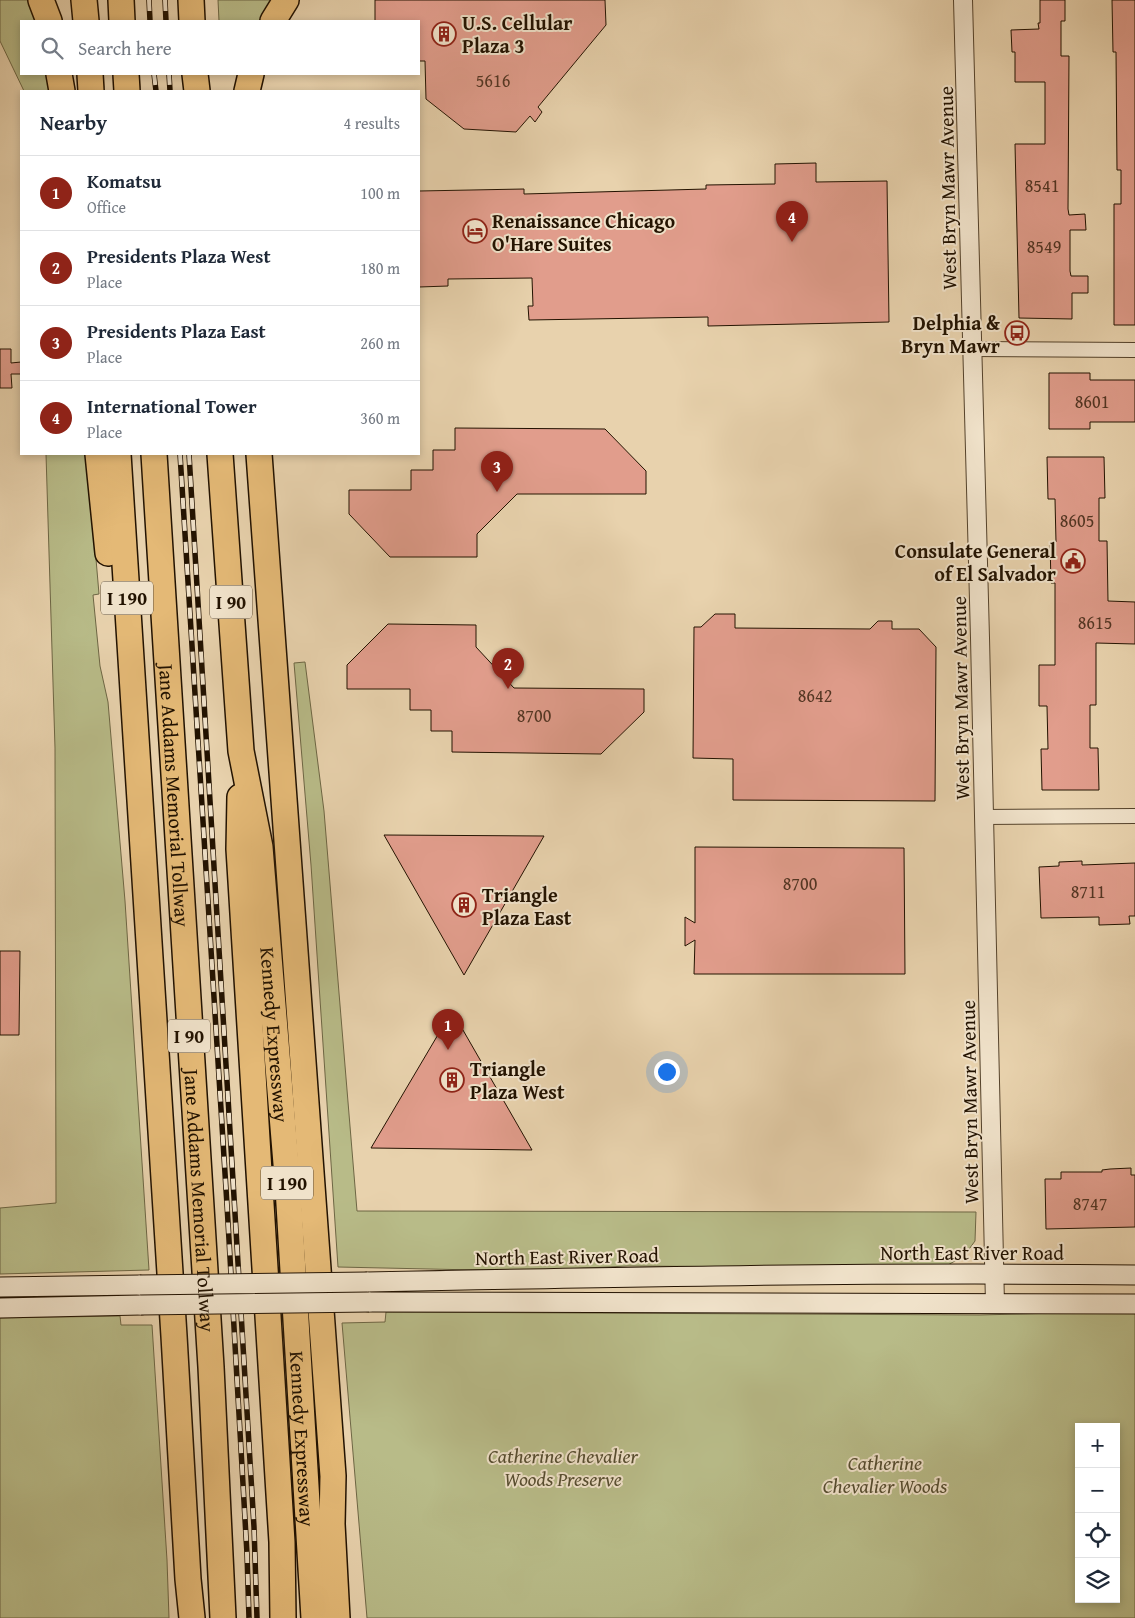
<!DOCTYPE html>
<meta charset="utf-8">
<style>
:root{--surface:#fff;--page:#f2f2f3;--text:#1f2937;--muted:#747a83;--line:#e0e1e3;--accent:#8f2418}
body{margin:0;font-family:"Gentium Book Plus",serif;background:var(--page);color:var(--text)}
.controls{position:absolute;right:15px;bottom:15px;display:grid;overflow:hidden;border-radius:0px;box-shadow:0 2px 8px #0003}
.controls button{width:45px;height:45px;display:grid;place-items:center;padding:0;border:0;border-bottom:1px solid var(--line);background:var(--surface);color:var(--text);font:25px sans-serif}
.you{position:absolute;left:666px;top:1071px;width:18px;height:18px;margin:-12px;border:4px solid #fff;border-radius:50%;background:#1a73e8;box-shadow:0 0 0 8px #1a73e833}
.badge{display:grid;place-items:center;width:32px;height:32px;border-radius:50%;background:var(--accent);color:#fff;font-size:16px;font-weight:700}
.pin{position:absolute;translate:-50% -41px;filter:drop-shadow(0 1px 2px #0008)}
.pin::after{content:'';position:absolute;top:26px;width:18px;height:15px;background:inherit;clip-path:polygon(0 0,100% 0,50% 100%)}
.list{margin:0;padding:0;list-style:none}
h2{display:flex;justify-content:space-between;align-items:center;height:65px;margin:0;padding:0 20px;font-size:21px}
h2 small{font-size:16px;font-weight:400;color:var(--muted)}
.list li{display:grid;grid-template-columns:32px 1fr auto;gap:15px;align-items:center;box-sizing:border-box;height:75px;padding:0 20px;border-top:1px solid var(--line)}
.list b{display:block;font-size:19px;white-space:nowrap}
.list p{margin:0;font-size:16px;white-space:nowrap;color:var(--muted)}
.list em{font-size:16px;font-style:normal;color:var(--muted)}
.icon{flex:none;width:28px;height:28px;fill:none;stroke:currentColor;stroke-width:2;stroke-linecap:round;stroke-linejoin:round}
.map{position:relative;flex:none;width:1135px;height:1618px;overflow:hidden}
.search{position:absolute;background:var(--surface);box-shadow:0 2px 8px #0003;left:20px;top:20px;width:400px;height:55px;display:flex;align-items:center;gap:12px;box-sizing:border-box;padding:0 18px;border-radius:0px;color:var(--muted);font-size:19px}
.panel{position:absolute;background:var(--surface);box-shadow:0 2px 8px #0003;left:20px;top:90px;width:400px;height:365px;border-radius:0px}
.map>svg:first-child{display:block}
.green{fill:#b8bb88;stroke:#6d6644;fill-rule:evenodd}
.building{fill:#e19d8c;stroke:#221200}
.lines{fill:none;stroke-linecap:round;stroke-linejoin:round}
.minor-casing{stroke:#54422b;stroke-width:16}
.tertiary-casing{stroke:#54422b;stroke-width:20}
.secondary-casing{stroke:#221200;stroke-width:21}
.motorway-casing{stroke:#221200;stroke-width:28}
.minor{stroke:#f0e2ca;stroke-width:14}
.tertiary{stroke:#f0e2ca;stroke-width:18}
.secondary{stroke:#f0e2ca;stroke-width:19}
.motorway{stroke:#e4b976;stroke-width:25}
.rail-casing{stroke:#221200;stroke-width:5.5}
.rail{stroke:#f0e2ca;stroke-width:4;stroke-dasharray:11;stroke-linecap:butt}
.secondary-bridge-casing{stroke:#221200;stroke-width:21;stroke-linecap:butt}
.secondary-bridge{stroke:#f0e2ca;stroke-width:19}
.labels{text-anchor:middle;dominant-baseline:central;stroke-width:4;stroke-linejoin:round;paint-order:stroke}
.number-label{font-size:18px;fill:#523523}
.shield{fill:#f0e2ca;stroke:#60503d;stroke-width:1}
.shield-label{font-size:19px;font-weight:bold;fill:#221200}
.poi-label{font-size:20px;font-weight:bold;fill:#221200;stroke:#f0e2ca;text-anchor:start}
.street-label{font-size:20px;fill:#221200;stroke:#f0e2ca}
.park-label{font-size:20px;font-style:italic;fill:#564d30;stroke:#f0e2ca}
</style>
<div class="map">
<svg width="1135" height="1618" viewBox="0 0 1135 1618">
<rect width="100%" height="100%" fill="#e8d2ad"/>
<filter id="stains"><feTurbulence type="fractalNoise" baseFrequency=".004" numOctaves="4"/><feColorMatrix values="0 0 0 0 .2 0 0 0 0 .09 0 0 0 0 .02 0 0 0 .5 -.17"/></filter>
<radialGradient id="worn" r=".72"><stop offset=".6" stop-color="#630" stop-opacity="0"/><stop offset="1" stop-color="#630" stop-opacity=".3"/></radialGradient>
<!-- green -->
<path class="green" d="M0,0H30L38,21H21V74H50L51,91H24L0,41Z
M218,0H271L259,21H219Z
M46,454H87L99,594L93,595L100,666L108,702L125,901L149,1270L0,1274V1208L56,1203L55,748Z
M305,662L324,811L357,1211L976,1212L975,1241L964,1256L946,1266L926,1268L628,1266L521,1271L338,1267L311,865L294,663Z
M1135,1311V1618H367L342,1323L385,1322L386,1312L980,1315ZM1079,1427H1116V1599H1079Z
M120,1316L121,1325H152L167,1560L169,1618H0V1318Z"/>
<!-- building -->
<path class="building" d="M375,0H605L606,25L538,107L542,112L535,122L530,116L516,132L464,129L426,99L425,61H419V21H375Z
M1040,0H1065V21H1061V56H1069L1068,209L1069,215L1085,214L1086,230H1070V271L1071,276H1088V293H1072V319L1019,318L1015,144H1045V82H1015V52H1012L1011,30L1039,29L1038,23H1040Z
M1112,0H1135V325H1114V204H1121V170H1117L1116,52H1113Z
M816,163V182L887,181L889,322L708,326V317L529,320L528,306H533L532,278L448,279V286L419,287V191L524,189V194L706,189V185L775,184V164Z
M0,349H11V363L21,362V374H11L12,388H0Z
M1049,373H1090V380H1135V422H1090V429H1049Z
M455,428L605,429L646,471V494H517L477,534V557H390L349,514V490H411V470H433V450H455Z
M1047,457H1104L1105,498H1099V541H1107L1108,601L1135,602V644L1096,643V705H1090V748H1098L1099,790H1042L1041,749H1048L1047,706H1039V665H1055V583H1051L1050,542H1056L1055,499H1048Z
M715,614H735V628L870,629L878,621H892V629H919L936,647L935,801L733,800V759L693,758L694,627H701Z
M388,624L476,625V647L514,688L644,689V712L601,754L452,752V731H431V710H410V689H347V665Z
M384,835L544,836L464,975Z
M695,847L904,848L905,974H694L695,940L685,946V917L695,923Z
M1082,861V865L1135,863V916H1129L1130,924L1099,925V917L1041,918L1039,867L1059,866V862Z
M0,951H20L19,1035H0Z
M452,1011L532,1150L371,1148Z
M1131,1168V1175H1135V1227L1046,1229L1045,1179H1061V1172H1102V1170L1110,1169Z"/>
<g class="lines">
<!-- minor casing -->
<g class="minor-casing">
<path id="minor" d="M972,349L1135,350
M983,817L1135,816"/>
</g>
<!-- tertiary casing -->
<g class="tertiary-casing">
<path id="tertiary" d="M963,0L980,638L995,1304"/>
</g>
<!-- secondary casing -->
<g class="secondary-casing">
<path id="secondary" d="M367,1282C623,1277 879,1272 1135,1275
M0,1287L140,1285
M369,1302L1135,1304
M0,1308L141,1305"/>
</g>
<!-- motorway casing -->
<g class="motorway-casing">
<g id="motorway">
<path d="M41,0L49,21"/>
<path d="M84,0L86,21"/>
<path d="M121,0L122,21"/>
<path d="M191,0L192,21"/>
<path d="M273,21L286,0"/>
<path d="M59,74L62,91"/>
<path d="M90,74L91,91"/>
<path d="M126,74L127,91"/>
<path d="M195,74L197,91"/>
<path d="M247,91L251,74"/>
<path d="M98,454L108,553"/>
<path d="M118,454L174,1336L188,1579L192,1618"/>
<path id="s1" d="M154,454L211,1367L223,1618"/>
<path id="s2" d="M220,454L241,751L260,847L288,1188L314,1618"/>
<path d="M259,454L333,1476L332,1524L337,1618"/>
<path d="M240,797L239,849L282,1542L283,1618"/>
</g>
</g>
<!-- minor -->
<use href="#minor" class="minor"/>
<!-- tertiary -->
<use href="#tertiary" class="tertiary"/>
<!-- secondary -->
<use href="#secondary" class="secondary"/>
<!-- motorway -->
<use href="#motorway" class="motorway"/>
<!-- rail casing -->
<g class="rail-casing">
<path id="rail" d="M149,0L150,21
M165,0L166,21
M154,74L156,91
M169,74L170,91
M180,454L227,1205L247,1554L249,1618
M189,454L254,1527L257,1618"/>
</g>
<!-- rail -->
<use href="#rail" class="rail"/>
<!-- secondary-bridge casing -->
<g class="secondary-bridge-casing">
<path id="secondary-bridge" d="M140,1285L367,1282
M141,1305L369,1302"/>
</g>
<!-- secondary-bridge -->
<use href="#secondary-bridge" class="secondary-bridge"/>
</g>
<!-- icons -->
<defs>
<g id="building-ring" transform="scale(1.25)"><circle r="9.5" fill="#f0e2ca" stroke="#8f2418" stroke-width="1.5"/><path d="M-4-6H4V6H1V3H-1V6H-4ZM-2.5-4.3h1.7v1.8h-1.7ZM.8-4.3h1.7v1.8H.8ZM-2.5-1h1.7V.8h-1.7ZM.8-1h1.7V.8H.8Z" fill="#8f2418"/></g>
<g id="hotel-ring" transform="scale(1.25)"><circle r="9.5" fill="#f0e2ca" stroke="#8f2418" stroke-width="1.5"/><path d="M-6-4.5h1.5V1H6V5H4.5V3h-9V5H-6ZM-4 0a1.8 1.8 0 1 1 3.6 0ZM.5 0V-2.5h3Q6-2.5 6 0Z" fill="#8f2418"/></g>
<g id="bus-ring" transform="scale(1.25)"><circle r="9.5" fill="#f0e2ca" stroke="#8f2418" stroke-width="1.5"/><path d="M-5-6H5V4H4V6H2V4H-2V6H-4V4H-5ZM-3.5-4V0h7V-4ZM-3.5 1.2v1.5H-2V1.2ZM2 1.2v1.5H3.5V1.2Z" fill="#8f2418"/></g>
<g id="civic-ring" transform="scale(1.25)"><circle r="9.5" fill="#f0e2ca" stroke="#8f2418" stroke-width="1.5"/><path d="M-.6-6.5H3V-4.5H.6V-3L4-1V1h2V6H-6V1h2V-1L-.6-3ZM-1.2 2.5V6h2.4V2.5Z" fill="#8f2418"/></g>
</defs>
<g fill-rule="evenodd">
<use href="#building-ring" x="444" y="34"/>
<use href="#hotel-ring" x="475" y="231"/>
<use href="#bus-ring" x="1017" y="333"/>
<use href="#civic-ring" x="1073" y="561"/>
<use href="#building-ring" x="464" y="905"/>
<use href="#building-ring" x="452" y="1080"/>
</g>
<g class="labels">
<!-- number labels -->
<g class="number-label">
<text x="493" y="80">5616</text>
<text x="1042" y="185">8541</text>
<text x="1044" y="246">8549</text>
<text x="1092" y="401">8601</text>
<text x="1077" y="520">8605</text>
<text x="1095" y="622">8615</text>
<text x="815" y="695">8642</text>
<text x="534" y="715">8700</text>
<text x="800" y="883">8700</text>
<text x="1088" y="891">8711</text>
<text x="1090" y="1203">8747</text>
</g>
<!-- shield labels -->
<g class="shield">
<rect x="101" y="581.5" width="52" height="33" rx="4"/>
<rect x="210" y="585.5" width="42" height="33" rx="4"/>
<rect x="168" y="1019.5" width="42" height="33" rx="4"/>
<rect x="261" y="1166.5" width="52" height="33" rx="4"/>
</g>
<g class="shield-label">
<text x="127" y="598">I 190</text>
<text x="231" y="602">I 90</text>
<text x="189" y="1036">I 90</text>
<text x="287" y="1183">I 190</text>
</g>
<!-- poi labels -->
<g class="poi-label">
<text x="462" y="22">U.S. Cellular<tspan x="462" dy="23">Plaza 3</tspan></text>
<text x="492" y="220">Renaissance Chicago<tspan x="492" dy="23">O'Hare Suites</tspan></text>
<text x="1000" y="322" text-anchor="end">Delphia &amp;<tspan x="1000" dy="23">Bryn Mawr</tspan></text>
<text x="1056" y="550" text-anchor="end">Consulate General<tspan x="1056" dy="23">of El Salvador</tspan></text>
<text x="482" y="894">Triangle<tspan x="482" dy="23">Plaza East</tspan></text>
<text x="470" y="1068">Triangle<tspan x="470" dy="23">Plaza West</tspan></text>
</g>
<!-- street labels -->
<g class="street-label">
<text transform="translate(947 188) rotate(-91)">West Bryn Mawr Avenue</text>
<text transform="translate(960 698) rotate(-91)">West Bryn Mawr Avenue</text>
<text stroke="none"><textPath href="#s1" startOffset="342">Jane Addams Memorial Tollway</textPath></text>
<text stroke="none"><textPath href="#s2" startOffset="584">Kennedy Expressway</textPath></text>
<text transform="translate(969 1102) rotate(-91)">West Bryn Mawr Avenue</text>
<text stroke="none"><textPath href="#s1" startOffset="748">Jane Addams Memorial Tollway</textPath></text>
<text x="972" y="1252">North East River Road</text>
<text transform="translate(567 1256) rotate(-1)">North East River Road</text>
<text stroke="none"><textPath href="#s2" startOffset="989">Kennedy Expressway</textPath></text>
</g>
<!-- park labels -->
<g class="park-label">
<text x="563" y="1455">Catherine Chevalier<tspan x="563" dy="23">Woods Preserve</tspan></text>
<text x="885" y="1462">Catherine<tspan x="885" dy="23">Chevalier Woods</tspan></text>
</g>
</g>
<rect width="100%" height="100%" filter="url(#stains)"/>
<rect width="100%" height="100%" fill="url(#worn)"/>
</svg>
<div class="controls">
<button>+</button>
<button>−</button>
<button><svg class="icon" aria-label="locate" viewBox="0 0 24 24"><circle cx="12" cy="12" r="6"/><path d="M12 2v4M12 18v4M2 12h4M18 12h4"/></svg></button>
<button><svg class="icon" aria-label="layers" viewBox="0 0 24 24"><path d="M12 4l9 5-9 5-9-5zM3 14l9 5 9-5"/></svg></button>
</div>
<div class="you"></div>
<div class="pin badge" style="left:448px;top:1050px">1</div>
<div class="pin badge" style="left:508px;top:689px">2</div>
<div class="pin badge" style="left:497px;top:492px">3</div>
<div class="pin badge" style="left:792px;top:242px">4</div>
<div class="search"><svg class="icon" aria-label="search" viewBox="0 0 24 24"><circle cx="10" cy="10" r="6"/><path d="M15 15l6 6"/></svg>Search here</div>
<section class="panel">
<h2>Nearby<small>4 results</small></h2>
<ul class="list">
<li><span class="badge">1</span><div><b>Komatsu</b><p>Office</p></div><em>100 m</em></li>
<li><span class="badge">2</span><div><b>Presidents Plaza West</b><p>Place</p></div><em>180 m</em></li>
<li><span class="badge">3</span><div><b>Presidents Plaza East</b><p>Place</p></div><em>260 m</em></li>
<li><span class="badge">4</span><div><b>International Tower</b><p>Place</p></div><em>360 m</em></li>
</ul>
</section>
</div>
